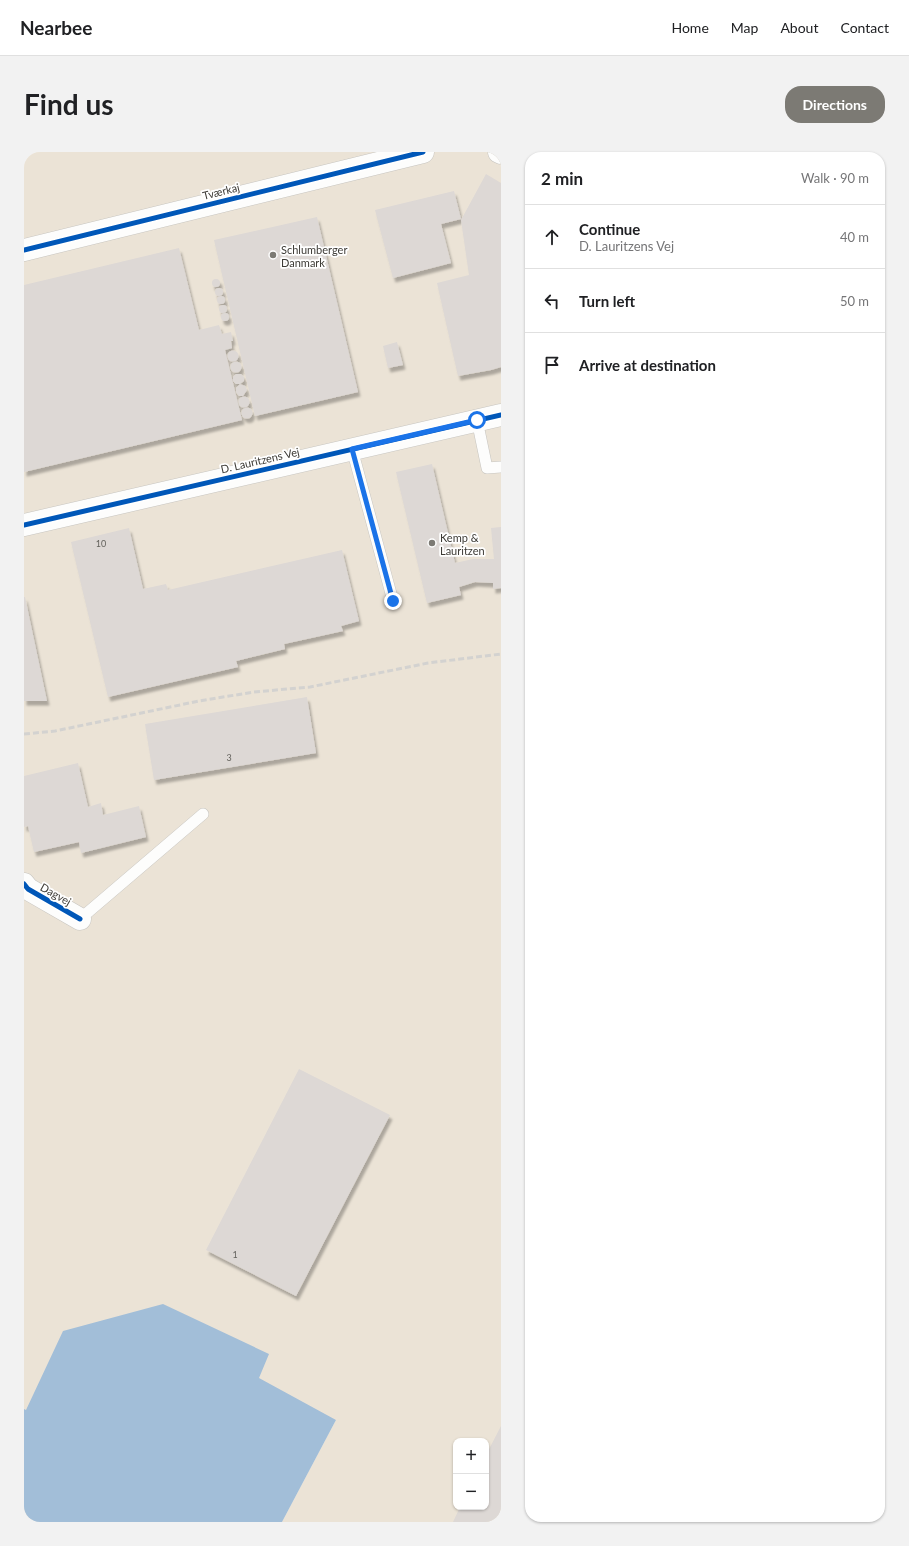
<!DOCTYPE html>
<meta charset="utf-8">
<style>
:root{--surface:#fff;--page:#f2f2f2;--text:#202124;--muted:#757577;--line:#e0e0e0;--accent:#7c7a74}
body{margin:0;font-family:Lato,sans-serif;background:var(--page);color:var(--text)}
.controls{position:absolute;right:12px;bottom:12px;display:grid;overflow:hidden;border-radius:8px;box-shadow:0 1px 3px #0004}
.controls button{width:36px;height:36px;display:grid;place-items:center;padding:0;border:0;border-bottom:1px solid var(--line);background:var(--surface);color:var(--text);font:20px sans-serif}
.stop{position:absolute;width:12px;height:12px;margin:-9px;border:3px solid #1a73e8;border-radius:50%;background:#fff}
.stop.end{background:#1a73e8;border-color:#fff;box-shadow:0 1px 4px #0008}
.list{margin:0;padding:0;list-style:none}
h2{display:flex;justify-content:space-between;align-items:center;height:52px;margin:0;padding:0 16px;font-size:17px}
h2 small{font-size:13px;font-weight:400;color:var(--muted)}
.list li{display:grid;grid-template-columns:26px 1fr auto;gap:12px;align-items:center;box-sizing:border-box;height:64px;padding:0 16px;border-top:1px solid var(--line)}
.list b{display:block;font-size:15px;white-space:nowrap}
.list p{margin:0;font-size:13px;white-space:nowrap;color:var(--muted)}
.list em{font-size:13px;font-style:normal;color:var(--muted)}
.icon{flex:none;width:22px;height:22px;fill:none;stroke:currentColor;stroke-width:2;stroke-linecap:round;stroke-linejoin:round}
.map{position:relative;flex:none;width:477px;height:1370px;overflow:hidden;border-radius:16px}
header{display:flex;align-items:center;gap:24px;box-sizing:border-box;height:56px;padding:0 20px;background:var(--surface);border-bottom:1px solid var(--line)}
header strong{font-size:19px}
nav{display:flex;gap:22px;margin-inline-start:auto;font-size:14px}
.intro{display:flex;align-items:center;justify-content:space-between;box-sizing:border-box;height:96px;padding:0 24px}
h1{margin:0;font-size:28px}
.button{padding:10px 18px;border-radius:16px;background:var(--accent);color:#fff;font-size:14px;font-weight:700}
main{display:flex;gap:24px;padding:0 24px}
aside{flex:1;background:var(--surface);border-radius:16px;box-shadow:0 1px 3px #0004}
.map>svg:first-child{display:block}
.built{fill:#ebe3d6;fill-rule:evenodd}
.water{fill:#a2bed8}
.building{fill:#ddd8d5;filter:url(#shadow)}
.lines{fill:none;stroke-linecap:round;stroke-linejoin:round}
.lane-casing{stroke:#c7c5c0;stroke-width:12}
.street-casing{stroke:#c7c5c0;stroke-width:23}
.lane{stroke:#fdfdfc;stroke-width:11}
.street{stroke:#fdfdfc;stroke-width:22}
.rail{stroke:#d3d2d0;stroke-width:3;stroke-dasharray:6 3;stroke-linecap:butt}
.cycleway-casing{stroke:#fff;stroke-width:8}
.cycleway{stroke:#0057b8;stroke-width:5}
.route{stroke:#1a73e8;stroke-width:5}
.poi-dot{fill:#7c7a74;stroke:#fff;stroke-width:1.5}
.labels{text-anchor:middle;dominant-baseline:central;stroke-width:3.5;stroke-linejoin:round;paint-order:stroke}
.number-label{font-size:9px;fill:#64625d}
.street-label{font-size:11px;fill:#3c3a35;stroke:#fff}
.poi-label{font-size:11px;fill:#3c3a35;stroke:#fff;text-anchor:start}
</style>
<header>
<strong>Nearbee</strong>
<nav><a>Home</a><a>Map</a><a>About</a><a>Contact</a></nav>
</header>
<div class="intro"><h1>Find us</h1><a class="button">Directions</a></div>
<main>
<div class="map">
<svg width="477" height="1370" viewBox="0 0 477 1370">
<defs>
<filter id="shadow"><feDropShadow dx="2.5" dy="4.5" stdDeviation="1" flood-color="#0004"/></filter>
</defs>
<rect width="100%" height="100%" fill="#f4f0e9"/>
<!-- built -->
<path class="built" d="M0,0H477V1370H258L312,1268L0,1370ZM432,1289H462V1355H432Z"/>
<!-- water -->
<path class="water" d="M139,1152L245,1202L235,1226L312,1268L258,1370H0V1257L2,1258L39,1179Z"/>
<!-- building -->
<path class="building" d="M462,22L477,31V215L467,218L434,224L413,131L445,123L437,68Z
M430,39L437,67L417,72L427,111L369,126L351,58Z
M293,65L334,240L231,264L190,88Z
M155,96L175,178L195,173L198,182L207,180L209,189H207L208,196L201,198L218,268L0,320V133Z
M188 131a4 4 0 1 1 8 0a4 4 0 1 1-8 0Z
M191 140a4 4 0 1 1 8 0a4 4 0 1 1-8 0Z
M193 148a4 4 0 1 1 8 0a4 4 0 1 1-8 0Z
M195 157a4 4 0 1 1 8 0a4 4 0 1 1-8 0Z
M197 165a4 4 0 1 1 8 0a4 4 0 1 1-8 0Z
M373,190L379,213L364,216L359,194Z
M203.5 204a5.5 5.5 0 1 1 11 0a5.5 5.5 0 1 1-11 0Z
M206.5 215a5.5 5.5 0 1 1 11 0a5.5 5.5 0 1 1-11 0Z
M212,222H217L220,225V229L216,232L221,234L223,238L219,244H215L212,240V236L216,232H212L209,229V225Z
M214.5 250a5.5 5.5 0 1 1 11 0a5.5 5.5 0 1 1-11 0Z
M217.5 261a5.5 5.5 0 1 1 11 0a5.5 5.5 0 1 1-11 0Z
M408,312L431,411L449,407H470L467,376L477,375V436L469,437V431L451,430L435,435L437,443L403,451L372,320Z
M105,376L119,437L142,432L144,438L318,398L335,469L317,474L319,479L260,492L261,497L212,509L214,515L84,545L47,390Z
M0,445H1L23,549H0Z
M283,545L292,601L130,628L121,572Z
M54,611L64,655L77,651L79,663L115,654L122,685L57,701L55,690L10,700L4,674L0,675V624Z
M275,917L366,963L272,1144L182,1098Z
M477,1274V1370H429L436,1355H462V1303Z"/>
<g class="lines">
<!-- lane casing -->
<g class="lane-casing">
<path id="lane" d="M453,268L463,316L477,315
M328,297L369,449
M56,767L179,662"/>
</g>
<!-- street casing -->
<g class="street-casing">
<path id="street" d="M475,0L477,1
M0,98L399,0
M0,373L477,263
M0,732L4,737L56,767"/>
</g>
<!-- lane -->
<use href="#lane" class="lane"/>
<!-- street -->
<use href="#street" class="street"/>
<!-- rail -->
<path class="rail" d="M0,582L31,579L175,549L230,540L286,535L404,511L477,502"/>
<!-- cycleway casing -->
<g class="cycleway-casing">
<path id="cycleway" d="M0,98L399,0
M0,373L477,263
M0,732L4,737L56,767"/>
</g>
<!-- cycleway -->
<use href="#cycleway" class="cycleway"/>
</g>
<g class="lines">
<!-- route -->
<path class="route" d="M369,449L328,297L453,268"/>
</g>
<!-- markers -->
<g class="poi-dot">
<circle cx="249" cy="103" r="4"/>
<circle cx="408" cy="391" r="4"/>
</g>
<g class="labels">
<!-- number labels -->
<g class="number-label">
<text x="77" y="391">10</text>
<text x="205" y="605">3</text>
<text x="211" y="1102">1</text>
</g>
<!-- street labels -->
<g class="street-label">
<text transform="translate(197 39) rotate(-14)">Tværkaj</text>
<text transform="translate(236 308) rotate(-13)">D. Lauritzens Vej</text>
<text transform="translate(32 742) rotate(29)">Dagvej</text>
</g>
<!-- poi labels -->
<g class="poi-label">
<text x="257" y="97">Schlumberger<tspan x="257" dy="13">Danmark</tspan></text>
<text x="416" y="385">Kemp &amp;<tspan x="416" dy="13">Lauritzen</tspan></text>
</g>
</g>
</svg>
<div class="controls">
<button>+</button>
<button>−</button>
</div>
<div class="stop" style="left:453px;top:268px"></div>
<div class="stop end" style="left:369px;top:449px"></div>
</div>
<aside>
<h2>2 min<small>Walk · 90 m</small></h2>
<ul class="list">
<li><svg class="icon" aria-label="ahead" viewBox="0 0 24 24"><path d="M12 20V5M6 11l6-6 6 6"/></svg><div><b>Continue</b><p>D. Lauritzens Vej</p></div><em>40 m</em></li>
<li><svg class="icon" aria-label="left" viewBox="0 0 24 24"><path d="M17 20v-9H6M10 6l-5 5 5 5"/></svg><div><b>Turn left</b></div><em>50 m</em></li>
<li><svg class="icon" aria-label="arrive" viewBox="0 0 24 24"><path d="M6 21V4h12l-3 4 3 4H6"/></svg><div><b>Arrive at destination</b></div></li>
</ul>
</aside>
</main>
